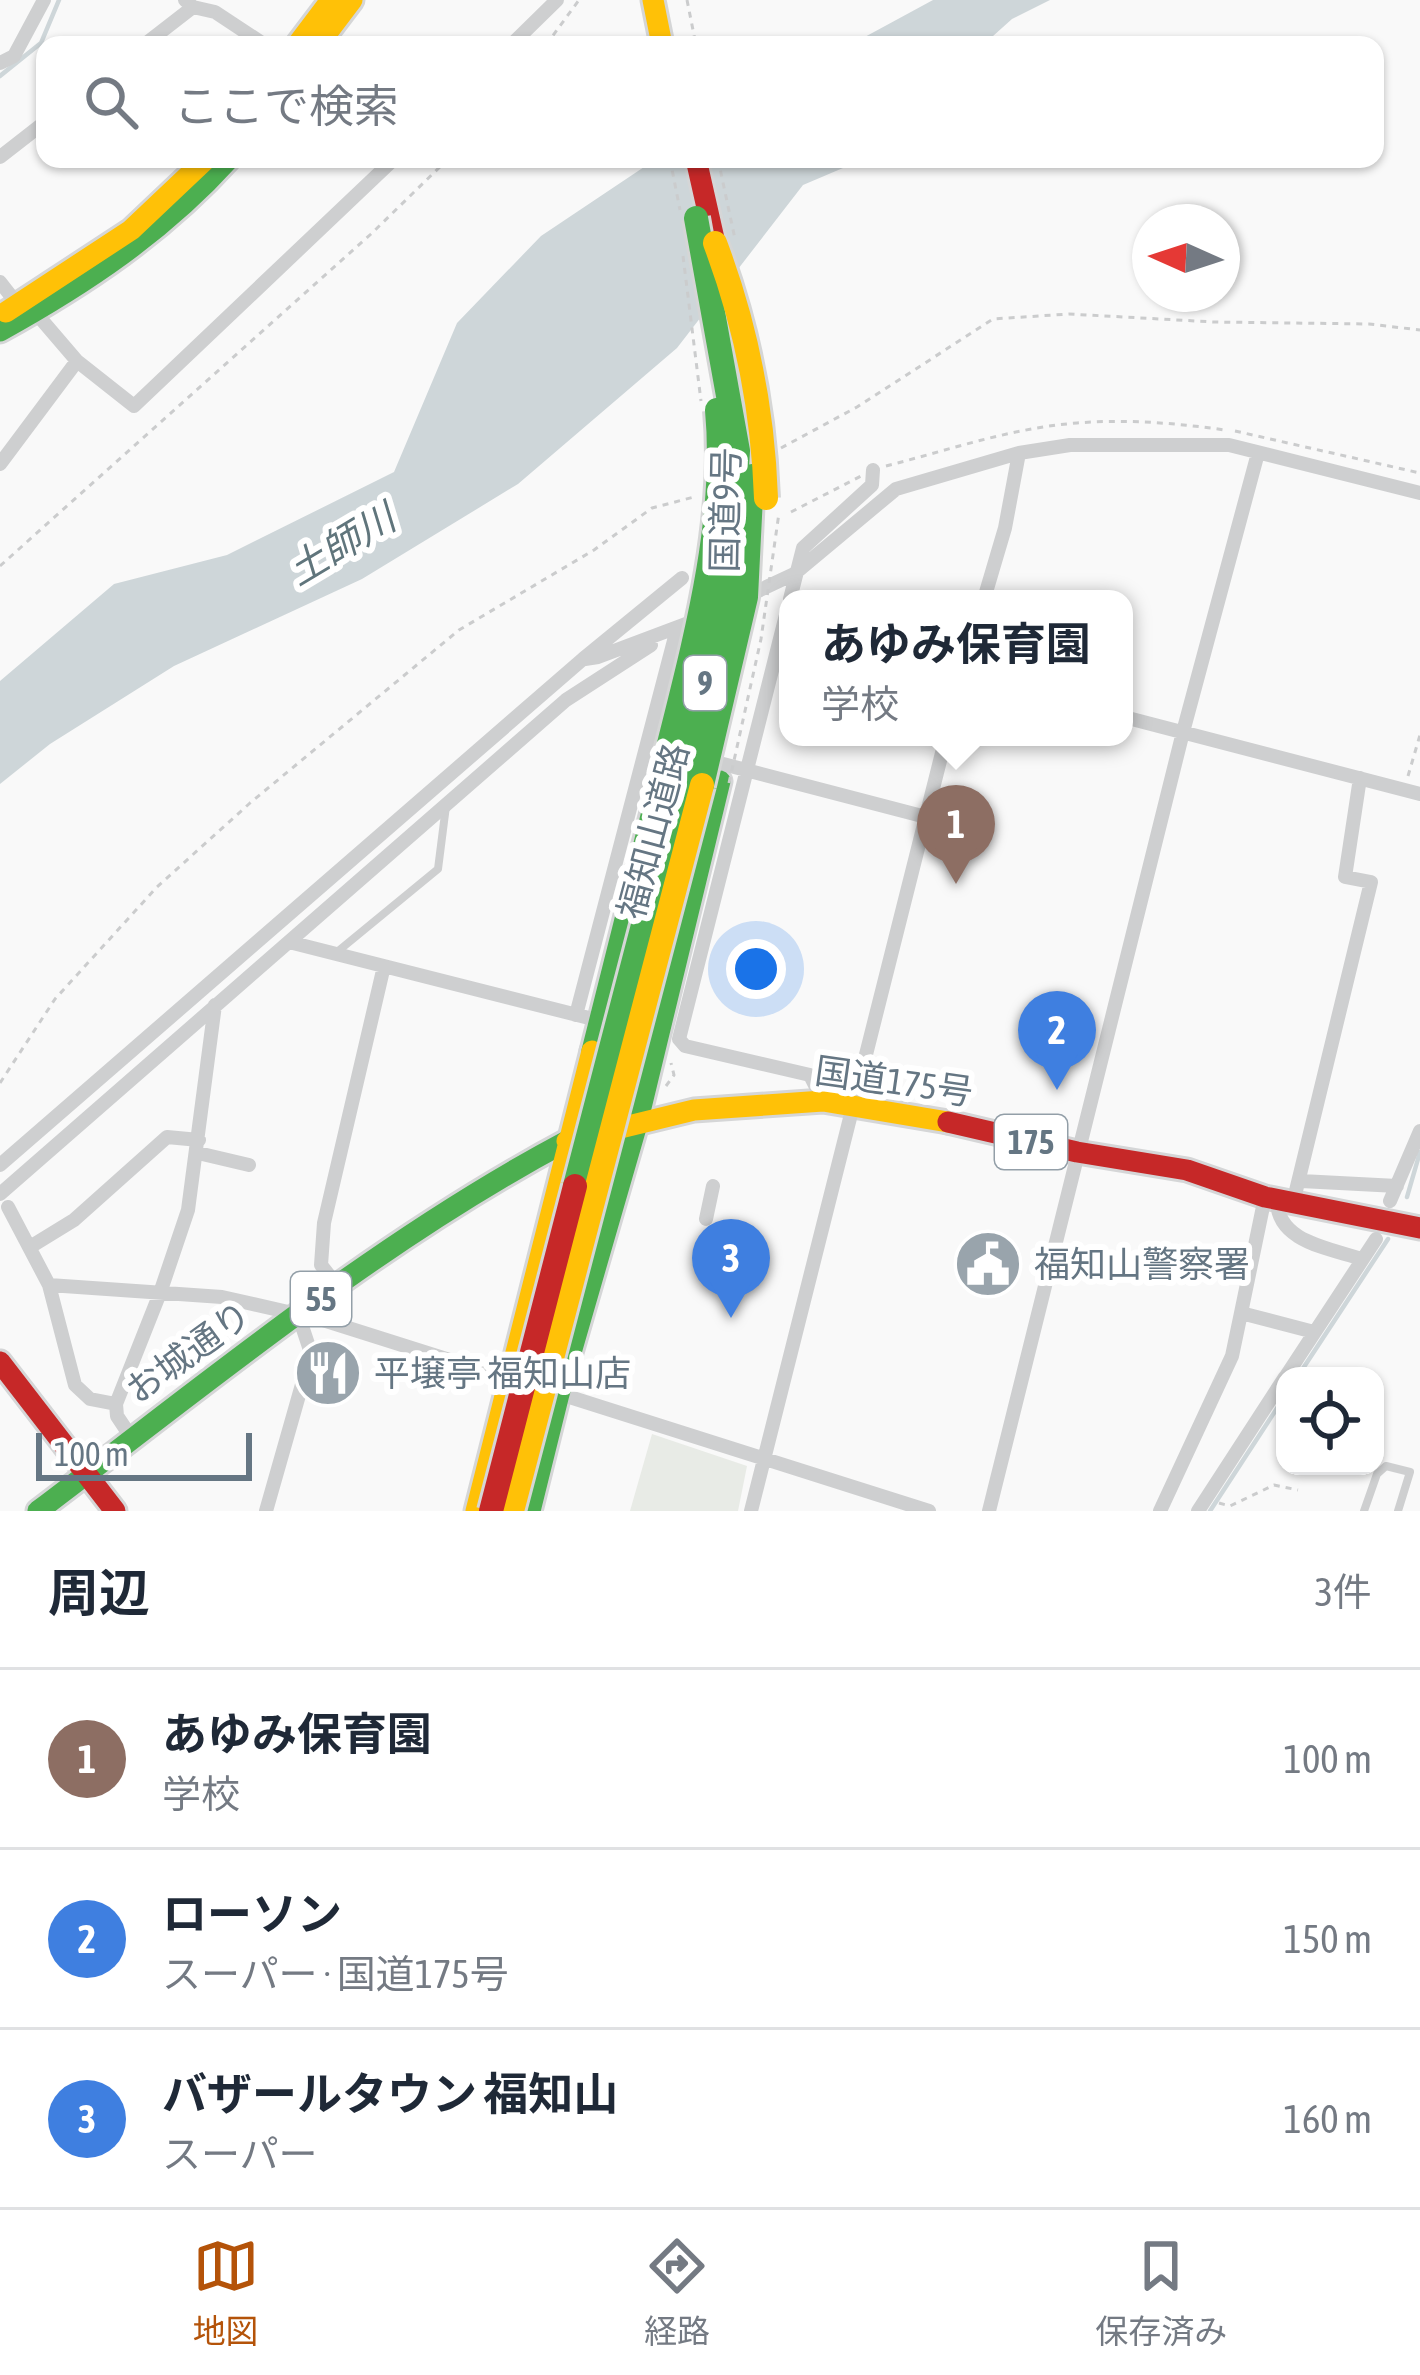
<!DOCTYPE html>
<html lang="ja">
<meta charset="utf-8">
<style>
:root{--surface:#fff;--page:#f6f6f7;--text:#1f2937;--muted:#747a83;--line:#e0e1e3;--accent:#b45309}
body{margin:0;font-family:"Asap Condensed","Noto Sans JP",sans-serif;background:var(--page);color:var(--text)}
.controls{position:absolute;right:36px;bottom:36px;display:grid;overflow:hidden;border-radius:24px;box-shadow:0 3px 9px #0004}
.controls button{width:108px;height:108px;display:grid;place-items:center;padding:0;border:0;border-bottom:3px solid var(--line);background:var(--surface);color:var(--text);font:60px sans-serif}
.compass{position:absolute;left:1132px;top:204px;width:108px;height:108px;border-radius:50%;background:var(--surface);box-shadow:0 3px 9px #0004;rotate:273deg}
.scale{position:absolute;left:36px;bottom:30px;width:216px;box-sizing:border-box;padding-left:12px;border:6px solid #657683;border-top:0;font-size:33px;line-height:42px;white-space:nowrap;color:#657683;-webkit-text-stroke:9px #fff;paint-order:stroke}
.you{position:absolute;left:756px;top:969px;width:42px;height:42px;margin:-30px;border:9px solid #fff;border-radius:50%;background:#1a73e8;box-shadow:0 0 0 18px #1a73e833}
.badge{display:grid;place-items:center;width:78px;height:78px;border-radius:50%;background:var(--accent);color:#fff;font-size:39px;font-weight:700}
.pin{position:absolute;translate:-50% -99px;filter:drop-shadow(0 3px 6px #0008)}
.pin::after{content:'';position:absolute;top:63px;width:42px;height:36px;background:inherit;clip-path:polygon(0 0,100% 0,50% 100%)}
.popup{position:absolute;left:779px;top:590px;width:354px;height:156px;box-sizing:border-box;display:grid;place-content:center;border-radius:24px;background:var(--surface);filter:drop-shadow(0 3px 9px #0005);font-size:39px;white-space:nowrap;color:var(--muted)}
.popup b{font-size:45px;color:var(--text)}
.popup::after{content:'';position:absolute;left:50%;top:100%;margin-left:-24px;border:24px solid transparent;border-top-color:var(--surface)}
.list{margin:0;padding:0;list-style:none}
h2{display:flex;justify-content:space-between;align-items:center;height:156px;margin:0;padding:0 48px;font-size:51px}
h2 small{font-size:39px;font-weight:400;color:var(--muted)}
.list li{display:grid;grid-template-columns:78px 1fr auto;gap:36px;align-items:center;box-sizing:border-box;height:180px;padding:0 48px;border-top:3px solid var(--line)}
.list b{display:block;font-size:45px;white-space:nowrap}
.list p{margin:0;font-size:39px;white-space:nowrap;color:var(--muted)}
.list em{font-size:39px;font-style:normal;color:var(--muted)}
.icon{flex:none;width:66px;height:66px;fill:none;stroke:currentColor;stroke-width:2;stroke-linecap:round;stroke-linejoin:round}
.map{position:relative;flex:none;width:1420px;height:1511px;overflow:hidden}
.search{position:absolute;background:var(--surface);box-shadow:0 3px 9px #0004;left:36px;right:36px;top:36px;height:132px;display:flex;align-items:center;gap:30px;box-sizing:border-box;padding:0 42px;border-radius:24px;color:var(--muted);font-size:45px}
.sheet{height:696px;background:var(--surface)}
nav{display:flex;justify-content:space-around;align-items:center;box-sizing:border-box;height:168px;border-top:3px solid var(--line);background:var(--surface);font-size:33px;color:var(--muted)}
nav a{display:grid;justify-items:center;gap:6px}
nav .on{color:var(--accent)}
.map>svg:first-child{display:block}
.green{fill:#e8ebe6}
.water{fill:#ced6d9}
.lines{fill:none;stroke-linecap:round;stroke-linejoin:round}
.stream{stroke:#ced6d9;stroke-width:4.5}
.fast-casing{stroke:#d5d6d7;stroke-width:27}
.slow-casing{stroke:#d5d6d7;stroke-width:27}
.jam-casing{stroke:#d5d6d7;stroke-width:27}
.path{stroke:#cbcccd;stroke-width:3;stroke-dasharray:6 6;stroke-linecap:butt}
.lane{stroke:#cecfd0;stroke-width:8}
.street{stroke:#cecfd0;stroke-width:14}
.fast{stroke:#4caf50;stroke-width:21}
.slow{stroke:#ffc107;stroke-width:21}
.jam{stroke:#c62828;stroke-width:21}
.fast-bridge-casing{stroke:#d5d6d6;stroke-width:30;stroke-linecap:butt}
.slow-bridge-casing{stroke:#d5d6d6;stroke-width:30;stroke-linecap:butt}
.jam-bridge-casing{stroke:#d5d6d6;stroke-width:30;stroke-linecap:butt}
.path-bridge{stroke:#cbcccd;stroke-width:3;stroke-dasharray:6 6;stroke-linecap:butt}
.fast-bridge{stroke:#4caf50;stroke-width:24}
.slow-bridge{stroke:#ffc107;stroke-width:24}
.jam-bridge{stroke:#c62828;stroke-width:24}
.labels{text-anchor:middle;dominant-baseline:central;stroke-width:12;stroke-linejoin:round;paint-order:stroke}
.shield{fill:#fff;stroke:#939fa8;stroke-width:3}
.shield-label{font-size:33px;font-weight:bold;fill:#657683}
.street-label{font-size:36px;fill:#657683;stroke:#fff}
.poi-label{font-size:36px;fill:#657683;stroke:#fff;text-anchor:start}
.water-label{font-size:39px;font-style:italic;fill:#60757c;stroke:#fff}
</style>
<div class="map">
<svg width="1420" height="1511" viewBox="0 0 1420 1511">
<rect width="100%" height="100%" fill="#f9f9f9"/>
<!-- green -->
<path class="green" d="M652,1434L747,1466L738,1511H630Z"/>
<!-- water -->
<path class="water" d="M933,0H1050L1012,19L983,45H850Z
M656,159H853L843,168L803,185L677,348L518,484L362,579L174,666L50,744L0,784V681L114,584L227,555L394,472L457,323L541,236Z"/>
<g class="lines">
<!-- stream -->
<path class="stream" d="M0,76L41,43L59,0
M1407,1197L1420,1152
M1298,1376L1388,1239
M1210,1511L1285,1396"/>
<!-- fast casing -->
<g class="fast-casing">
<path id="fast" d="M0,331C85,284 163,232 229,159
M592,1051L663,768
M38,1511C209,1382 377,1242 567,1141
M530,1511L559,1394L637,1124L720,781"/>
</g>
<!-- slow casing -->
<g class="slow-casing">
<path id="slow" d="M653,0L662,45
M297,45L331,0
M318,45L352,0
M6,312L131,230L206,159
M567,1141L694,1110L823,1101L948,1122
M476,1511L592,1051"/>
</g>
<!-- jam casing -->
<g class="jam-casing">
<path id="jam" d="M696,159L715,243
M948,1122L1077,1152L1187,1170L1265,1197L1420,1228
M0,1362L115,1511"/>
</g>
<!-- path -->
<path class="path" d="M687,0L696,45
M546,45L579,0
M1235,431L1420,473
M781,448L857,407L993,319L1069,314L1214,322L1369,324L1420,330
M886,466C949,450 1011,428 1077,423C1126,419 1176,423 1225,430
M791,512L861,476
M0,566L371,234L448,159
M1408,776L1420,735
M0,1083L55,999L157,887L250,803L459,630L594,550L652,508L694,497
M666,1086L674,1075L671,1063
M1219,1503L1230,1506L1274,1485L1298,1490"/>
<!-- lane -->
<path class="lane" d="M337,952L438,869L446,806
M1364,1511L1377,1474L1386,1466L1410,1472L1398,1511"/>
<!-- street -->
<path class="street" d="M185,0L193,7L215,12L265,45
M144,45L193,7
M511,45L557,0
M0,63L14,56L44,0
M0,157L45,122
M0,282L18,305L35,312L77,361L134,406L394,159
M0,464L77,361
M741,599L794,574L896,489L1019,453L1070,445H1229L1420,493
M790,599L803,548L872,485L873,470
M984,599L1005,528L1019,453
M788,607L679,1039L685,1046L810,1075L823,1101
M585,659L598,657L699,619
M1124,717L1420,794
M704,759L926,817
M289,942L597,1020
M576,1015L677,629
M198,1153L249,1165
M0,1165L583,659L682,578
M1301,1181L1397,1186
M0,1194L566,700L651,645
M1265,1197L1241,1313L1314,1332
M1277,1199C1276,1242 1329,1248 1362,1259
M1390,1201L1420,1131
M1293,1203L1371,882L1345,877L1360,778
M8,1207L49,1285L75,1385L90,1399L116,1404
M706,1219L713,1186
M30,1247L74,1220L167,1137L199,1140
M49,1285L222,1297L323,1320L513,1380
M339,1288L321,1265L324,1223L384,966
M1286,1376L1376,1239
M557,1393L929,1511
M131,1437L117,1416L116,1404L160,1293L188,1210L215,1005
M266,1511L311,1353L298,1314
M751,1511L946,737
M989,1511L1183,732L1258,453
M1160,1511L1232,1356L1241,1313
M1198,1511L1285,1377"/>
<!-- fast -->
<use href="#fast" class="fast"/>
<!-- slow -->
<use href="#slow" class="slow"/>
<!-- jam -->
<use href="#jam" class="jam"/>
<!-- fast-bridge casing -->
<g class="fast-bridge-casing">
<path id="fast-bridge" d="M663,768C691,654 728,528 717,410
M702,785L746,597L752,476
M575,1186L703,695L732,547L738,451L696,218"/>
</g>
<!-- slow-bridge casing -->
<g class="slow-bridge-casing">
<path id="slow-bridge" d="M715,243C746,325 763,410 766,498
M512,1511L702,785"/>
</g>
<!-- jam-bridge casing -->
<g class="jam-bridge-casing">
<path id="jam-bridge" d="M491,1511L575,1186"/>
</g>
<!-- path-bridge -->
<path class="path-bridge" d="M670,159L680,210
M718,159L735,239
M683,256L701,401
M729,783L761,639L779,513"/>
<!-- fast-bridge -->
<use href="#fast-bridge" class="fast-bridge"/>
<!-- slow-bridge -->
<use href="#slow-bridge" class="slow-bridge"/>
<!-- jam-bridge -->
<use href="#jam-bridge" class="jam-bridge"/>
</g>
<!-- icons -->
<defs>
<g id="civic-disc" transform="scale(3.45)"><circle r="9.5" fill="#99a4ac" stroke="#fff"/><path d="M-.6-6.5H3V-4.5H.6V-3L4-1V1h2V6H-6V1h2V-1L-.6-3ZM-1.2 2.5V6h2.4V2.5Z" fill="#fff"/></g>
<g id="restaurant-disc" transform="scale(3.45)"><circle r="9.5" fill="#99a4ac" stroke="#fff"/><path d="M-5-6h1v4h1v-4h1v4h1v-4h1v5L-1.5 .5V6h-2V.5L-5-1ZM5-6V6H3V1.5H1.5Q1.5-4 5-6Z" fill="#fff"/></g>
</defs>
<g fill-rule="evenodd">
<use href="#civic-disc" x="988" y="1264"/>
<use href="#restaurant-disc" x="328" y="1373"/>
</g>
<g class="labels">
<!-- shield labels -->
<g class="shield">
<rect x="684" y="656" width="42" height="54" rx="9"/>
<rect x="995" y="1115" width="72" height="54" rx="9"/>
<rect x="291" y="1272" width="60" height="54" rx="9"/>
</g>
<g class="shield-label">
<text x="705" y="683">9</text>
<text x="1031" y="1142">175</text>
<text x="321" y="1299">55</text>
</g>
<!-- street labels -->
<g class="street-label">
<text transform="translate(725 510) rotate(-89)">国道9号</text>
<text transform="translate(653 831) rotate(-75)">福知山道路</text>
<text transform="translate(894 1081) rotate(8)">国道175号</text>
<text transform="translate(188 1352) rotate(-36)">お城通り</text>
</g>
<!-- poi labels -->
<g class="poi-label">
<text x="1034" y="1264">福知山警察署</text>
<text x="374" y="1373">平壌亭 福知山店</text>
</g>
<!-- water labels -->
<g class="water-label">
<text transform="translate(341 544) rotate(-31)">土師川</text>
</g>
</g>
</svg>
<div class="controls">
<button><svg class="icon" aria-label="locate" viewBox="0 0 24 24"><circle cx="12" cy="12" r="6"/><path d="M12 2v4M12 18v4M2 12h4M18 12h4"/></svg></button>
</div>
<svg class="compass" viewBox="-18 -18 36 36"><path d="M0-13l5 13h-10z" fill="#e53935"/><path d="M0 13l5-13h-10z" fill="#747a83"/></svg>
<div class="scale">100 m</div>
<div class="you"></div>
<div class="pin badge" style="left:956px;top:884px;background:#8d6e63">1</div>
<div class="popup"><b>あゆみ保育園</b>学校</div>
<div class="pin badge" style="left:1057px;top:1090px;background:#3f7fe0">2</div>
<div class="pin badge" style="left:731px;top:1318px;background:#3f7fe0">3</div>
<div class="search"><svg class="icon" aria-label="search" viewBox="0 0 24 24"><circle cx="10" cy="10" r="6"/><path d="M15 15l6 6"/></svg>ここで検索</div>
</div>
<section class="sheet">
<h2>周辺<small>3件</small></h2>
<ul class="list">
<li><span class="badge" style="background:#8d6e63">1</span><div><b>あゆみ保育園</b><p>学校</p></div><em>100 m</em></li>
<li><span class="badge" style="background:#3f7fe0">2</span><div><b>ローソン</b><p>スーパー · 国道175号</p></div><em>150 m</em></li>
<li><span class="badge" style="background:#3f7fe0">3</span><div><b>バザールタウン 福知山</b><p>スーパー</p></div><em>160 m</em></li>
</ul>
</section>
<nav>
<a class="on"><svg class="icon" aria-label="map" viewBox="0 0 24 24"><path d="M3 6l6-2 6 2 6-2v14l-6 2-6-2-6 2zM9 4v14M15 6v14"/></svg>地図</a>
<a><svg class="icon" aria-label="directions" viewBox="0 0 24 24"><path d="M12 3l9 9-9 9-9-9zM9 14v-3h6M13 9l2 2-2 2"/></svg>経路</a>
<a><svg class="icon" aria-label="saved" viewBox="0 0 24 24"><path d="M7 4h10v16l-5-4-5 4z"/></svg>保存済み</a>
</nav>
